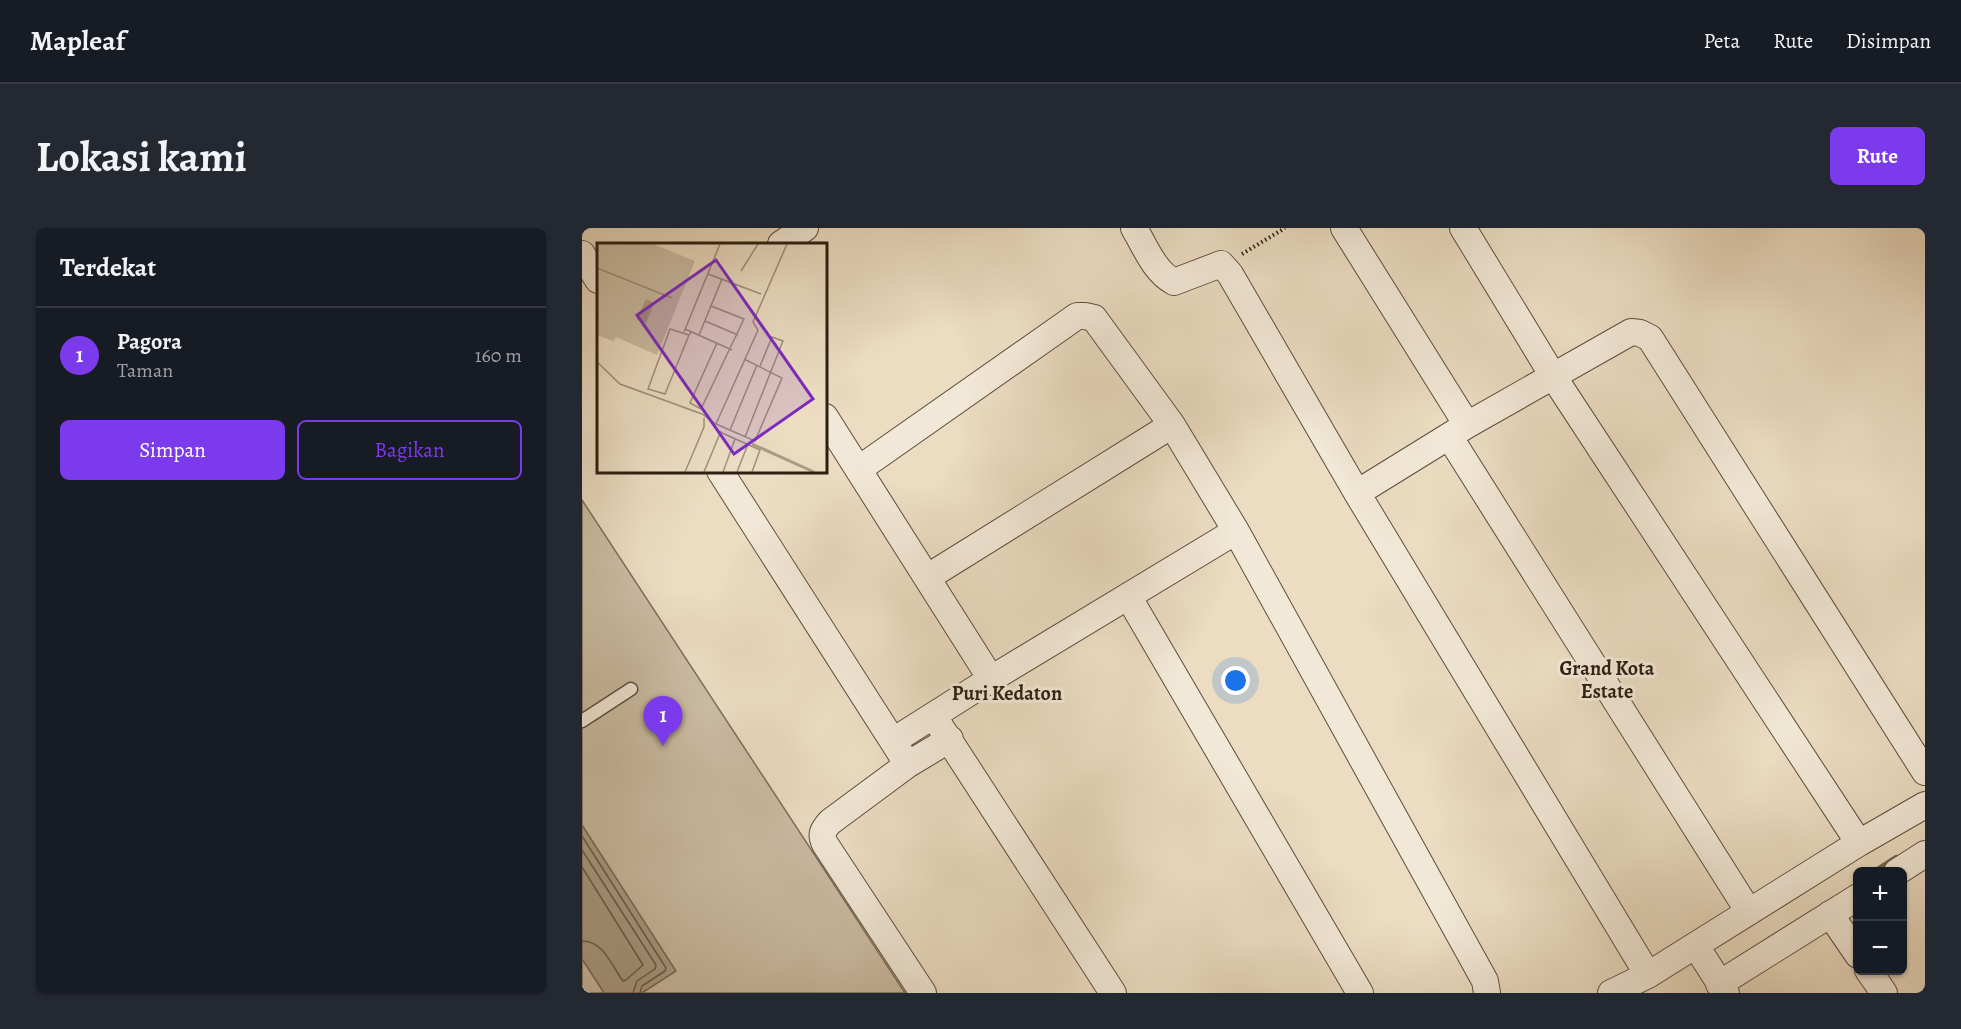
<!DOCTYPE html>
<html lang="id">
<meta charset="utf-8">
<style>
:root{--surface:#171b24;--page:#242831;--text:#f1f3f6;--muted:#9ea1a6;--line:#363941;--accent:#7c3aed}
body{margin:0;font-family:Alegreya,serif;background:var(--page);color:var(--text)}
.controls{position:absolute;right:18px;bottom:18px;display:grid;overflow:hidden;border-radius:9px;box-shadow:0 2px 4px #0004}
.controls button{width:54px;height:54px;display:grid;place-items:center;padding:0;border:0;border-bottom:2px solid var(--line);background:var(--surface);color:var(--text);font:30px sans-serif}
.you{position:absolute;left:654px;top:453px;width:21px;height:21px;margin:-15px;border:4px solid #fff;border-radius:50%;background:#1a73e8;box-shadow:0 0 0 9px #1a73e833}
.badge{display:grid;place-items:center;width:39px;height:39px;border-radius:50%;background:var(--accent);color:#fff;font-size:20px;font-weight:700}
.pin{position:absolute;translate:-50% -50px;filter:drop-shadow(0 2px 3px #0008)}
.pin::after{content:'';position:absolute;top:32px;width:21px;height:18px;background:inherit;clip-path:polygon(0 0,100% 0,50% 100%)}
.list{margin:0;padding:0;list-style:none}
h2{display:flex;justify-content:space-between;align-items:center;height:78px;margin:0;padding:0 24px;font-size:26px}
h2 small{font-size:20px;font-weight:400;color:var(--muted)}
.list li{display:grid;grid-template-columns:39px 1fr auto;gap:18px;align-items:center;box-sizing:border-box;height:96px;padding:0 24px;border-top:2px solid var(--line)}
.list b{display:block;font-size:22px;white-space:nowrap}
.list p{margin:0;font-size:20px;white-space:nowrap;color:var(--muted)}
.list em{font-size:20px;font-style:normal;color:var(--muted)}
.actions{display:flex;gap:12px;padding:18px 24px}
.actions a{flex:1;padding:14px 0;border:2px solid var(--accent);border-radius:9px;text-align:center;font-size:21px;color:var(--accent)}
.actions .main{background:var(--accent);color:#fff}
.map{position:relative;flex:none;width:1343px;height:765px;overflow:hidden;border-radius:9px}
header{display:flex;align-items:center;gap:36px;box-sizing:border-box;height:84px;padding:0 30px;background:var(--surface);border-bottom:2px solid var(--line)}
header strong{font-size:28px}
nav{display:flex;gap:33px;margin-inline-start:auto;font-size:21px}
.intro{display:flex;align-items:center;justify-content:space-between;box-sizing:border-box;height:144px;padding:0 36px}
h1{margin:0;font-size:42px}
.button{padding:15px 27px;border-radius:9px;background:var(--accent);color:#fff;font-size:21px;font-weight:700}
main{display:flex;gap:36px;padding:0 36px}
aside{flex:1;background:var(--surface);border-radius:9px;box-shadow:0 2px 4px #0004}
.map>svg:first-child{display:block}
.green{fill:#cbbca4;stroke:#7c6e5a;stroke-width:1.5}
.water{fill:#aa9c86;stroke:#786a57;stroke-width:1.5}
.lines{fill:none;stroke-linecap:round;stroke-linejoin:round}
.shore{stroke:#6b5e4c;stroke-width:1.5}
.stream{stroke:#786a57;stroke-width:8}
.service-casing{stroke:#5c4e3d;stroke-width:15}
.minor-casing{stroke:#5c4e3d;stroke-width:28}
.path{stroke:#2c1f11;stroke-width:4;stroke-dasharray:1.5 3;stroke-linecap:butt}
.service{stroke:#f2e8d7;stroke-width:12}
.minor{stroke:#f2e8d7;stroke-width:26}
.labels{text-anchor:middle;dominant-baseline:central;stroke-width:6;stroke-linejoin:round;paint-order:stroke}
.neighbourhood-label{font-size:20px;font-weight:bold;fill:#2c1f11;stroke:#f2e8d7}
.inset-river{fill:none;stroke:#aa9c86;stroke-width:3}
.inset-road{fill:none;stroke:#9f907b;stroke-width:1.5}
.view{fill:#7b2cbf;fill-opacity:0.15;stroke:#7b2cbf;stroke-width:3}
.inset-edge{fill:none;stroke:#2c1f11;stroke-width:3}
</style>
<header>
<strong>Mapleaf</strong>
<nav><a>Peta</a><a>Rute</a><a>Disimpan</a></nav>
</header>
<div class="intro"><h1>Lokasi kami</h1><a class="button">Rute</a></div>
<main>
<aside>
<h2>Terdekat<small></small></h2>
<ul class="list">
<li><span class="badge">1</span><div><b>Pagora</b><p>Taman</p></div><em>160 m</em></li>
</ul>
<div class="actions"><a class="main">Simpan</a><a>Bagikan</a></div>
</aside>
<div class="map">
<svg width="1343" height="765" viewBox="0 0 1343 765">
<rect width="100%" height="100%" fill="#ebdcc2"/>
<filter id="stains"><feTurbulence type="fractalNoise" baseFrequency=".00333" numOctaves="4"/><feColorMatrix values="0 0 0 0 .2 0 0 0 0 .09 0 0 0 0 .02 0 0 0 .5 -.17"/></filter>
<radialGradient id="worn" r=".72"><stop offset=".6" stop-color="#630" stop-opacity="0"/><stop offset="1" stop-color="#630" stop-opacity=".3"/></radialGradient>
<!-- green -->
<path class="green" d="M0,272L323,765H0Z"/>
<!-- water -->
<path class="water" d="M0,597L94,743L60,765H22L0,731Z"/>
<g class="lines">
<!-- shore -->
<path class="shore" d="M0,608L84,740L83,743L60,758L58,765
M0,622L74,737L73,741L55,753L51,765
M0,639L61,737L44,752L41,753C29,737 22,713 0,713"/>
<!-- stream -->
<path class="stream" d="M1294,644L1314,631"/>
<!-- service casing -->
<g class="service-casing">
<path id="service" d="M0,493L49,461"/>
</g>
<!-- minor casing -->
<g class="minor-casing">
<path id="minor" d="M552,0C564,20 572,43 592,54L639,36L648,46L775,265L1066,747
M762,0L885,197
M881,0L971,148L1277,615
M199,16L223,0
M0,26L16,52
M243,189L409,451
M867,208L1167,684
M277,241L495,88H503L512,90L590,197L654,303L903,753L905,765
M138,243L319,526
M775,265L885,197L1049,104L1058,105L1068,110L1343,544
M346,349L590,197
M546,368L778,765
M358,498L531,765
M311,513L409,451L654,303
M1315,644L1343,626
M1248,686L1276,727
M1114,718L1144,765
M1286,742L1302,765
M1137,756L1276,669
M341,765L243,616C238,606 241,602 248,594L325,537L368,511
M1029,765L1066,747L1277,615L1343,577"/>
</g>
<!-- path -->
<path class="path" d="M660,26L703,0"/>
<!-- service -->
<use href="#service" class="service"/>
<!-- minor -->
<use href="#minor" class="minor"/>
</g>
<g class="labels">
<!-- neighbourhood labels -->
<g class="neighbourhood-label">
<text x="1025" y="440">Grand Kota<tspan x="1025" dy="23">Estate</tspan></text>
<text x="425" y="465">Puri Kedaton</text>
</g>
</g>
<!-- overview -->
<g transform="translate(15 15)">
<rect width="230" height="230" fill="#ebdcc2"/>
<path d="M0,1H56L98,18L60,112L19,94L16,98L0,92Z" fill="#cbbca4"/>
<path d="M49,56L57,60L49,80L40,77Z" fill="#aa9c86"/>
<path class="inset-river" d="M155,201L217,229"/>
<path class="inset-road" d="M0,25L75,55M144,28L161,1M111,31L164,51M114,63L147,76L104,166L93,160L120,100M108,78L141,92M88,86L135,107M87,89L123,1M92,92L73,86L51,146L68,151L92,92L94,89M102,92L125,36M0,119L23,141L105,171L119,181L158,198L185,135L147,116M119,181L161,87L156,79L190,1M133,187L160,122M123,189L163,207L155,229M148,194L186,98L175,94L163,123M88,229L107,184V175M107,229L124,188M126,229L138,196M140,229L151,201"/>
<path class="view" d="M119,17L216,156L137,211L40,72Z"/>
<rect width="230" height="230" class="inset-edge"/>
</g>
<rect width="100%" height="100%" filter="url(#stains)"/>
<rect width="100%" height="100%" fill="url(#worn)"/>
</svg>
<div class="controls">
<button>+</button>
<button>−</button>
</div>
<div class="you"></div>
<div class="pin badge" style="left:81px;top:518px">1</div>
</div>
</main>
